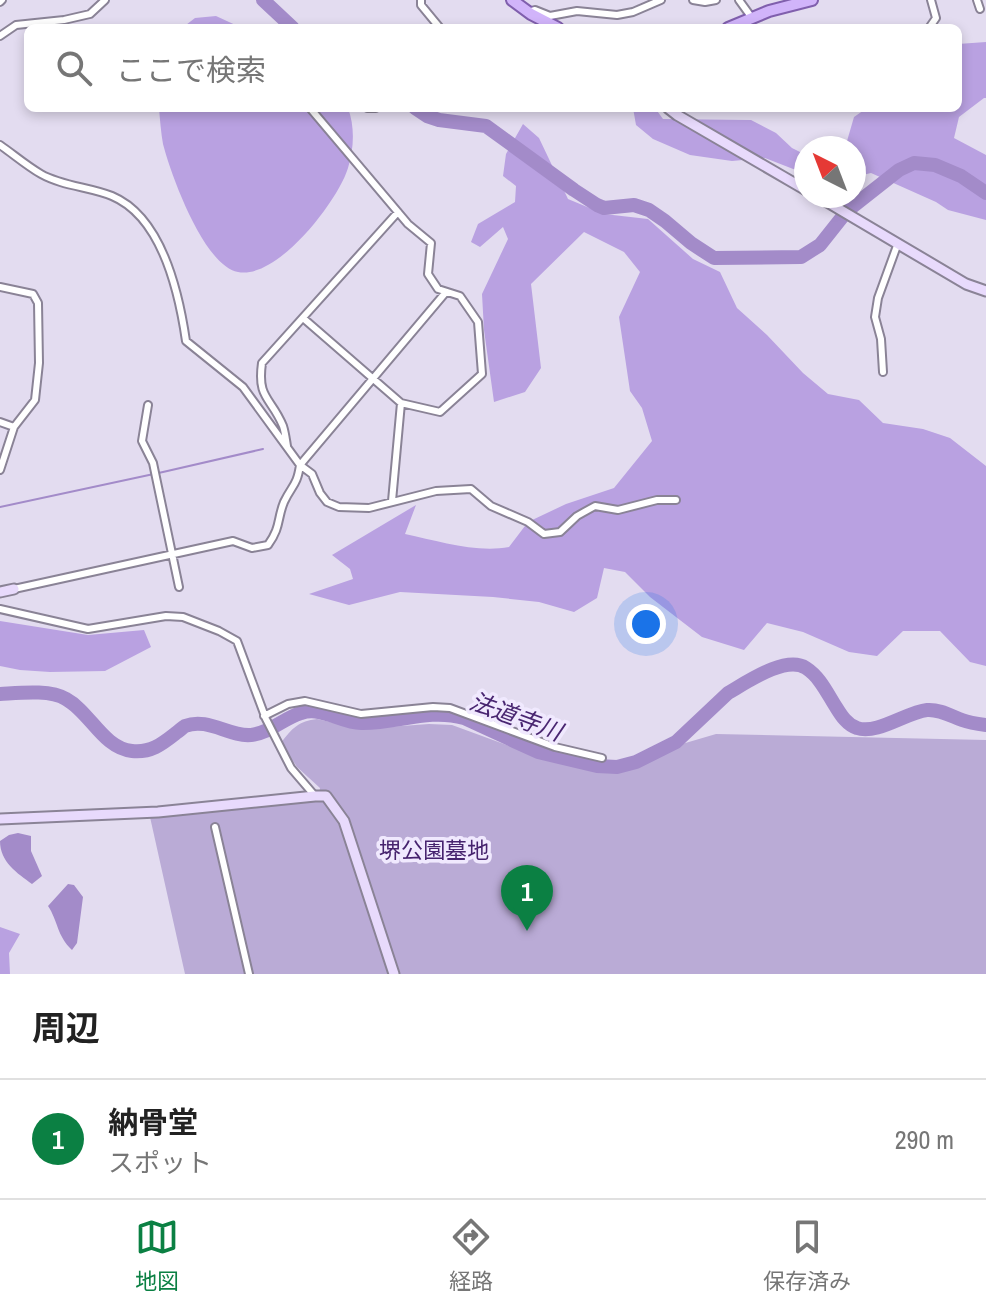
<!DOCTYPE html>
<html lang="ja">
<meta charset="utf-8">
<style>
:root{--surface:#fff;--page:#f2f2f2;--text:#222;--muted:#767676;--line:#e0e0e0;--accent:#0b8043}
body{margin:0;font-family:"Archivo Narrow","Noto Sans JP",sans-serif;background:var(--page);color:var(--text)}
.compass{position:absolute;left:794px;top:136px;width:72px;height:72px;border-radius:50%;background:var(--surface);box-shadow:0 4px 12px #0003;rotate:318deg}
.you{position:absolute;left:646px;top:624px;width:28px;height:28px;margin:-20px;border:6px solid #fff;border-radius:50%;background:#1a73e8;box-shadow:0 0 0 12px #1a73e833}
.badge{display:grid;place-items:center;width:52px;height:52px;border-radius:50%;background:var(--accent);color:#fff;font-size:26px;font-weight:700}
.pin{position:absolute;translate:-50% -66px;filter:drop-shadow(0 2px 4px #0008)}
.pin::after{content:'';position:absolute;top:42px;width:28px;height:24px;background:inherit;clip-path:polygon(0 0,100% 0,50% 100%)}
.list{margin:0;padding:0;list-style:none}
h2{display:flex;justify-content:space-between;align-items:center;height:104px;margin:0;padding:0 32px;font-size:34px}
h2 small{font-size:26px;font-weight:400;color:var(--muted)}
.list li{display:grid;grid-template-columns:52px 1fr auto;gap:24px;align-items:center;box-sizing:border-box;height:120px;padding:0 32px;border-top:2px solid var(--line)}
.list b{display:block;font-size:30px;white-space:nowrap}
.list p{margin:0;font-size:26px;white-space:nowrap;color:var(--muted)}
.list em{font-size:26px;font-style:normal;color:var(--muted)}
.icon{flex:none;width:44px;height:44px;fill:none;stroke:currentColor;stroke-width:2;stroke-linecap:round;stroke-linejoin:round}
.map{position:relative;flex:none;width:986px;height:974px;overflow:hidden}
.search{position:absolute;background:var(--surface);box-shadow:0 4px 12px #0003;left:24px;right:24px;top:24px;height:88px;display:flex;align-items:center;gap:20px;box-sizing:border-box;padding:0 28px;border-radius:12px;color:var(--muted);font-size:30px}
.sheet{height:224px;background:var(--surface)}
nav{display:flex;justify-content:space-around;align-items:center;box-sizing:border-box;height:112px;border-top:2px solid var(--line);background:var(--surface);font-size:22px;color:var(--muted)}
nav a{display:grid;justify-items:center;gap:4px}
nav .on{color:var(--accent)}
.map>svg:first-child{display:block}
.green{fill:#baabd6}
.forest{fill:#b9a1e1}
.water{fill:#a38bc9}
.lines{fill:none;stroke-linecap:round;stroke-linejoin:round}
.stream{stroke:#a38bc9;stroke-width:2}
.river{stroke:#a38bc9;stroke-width:14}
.street-casing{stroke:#8a8396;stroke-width:10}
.secondary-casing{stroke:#8a8396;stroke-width:13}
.primary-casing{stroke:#805fad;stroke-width:14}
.street{stroke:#fff;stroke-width:6}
.secondary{stroke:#e8dafc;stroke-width:9}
.primary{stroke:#d1b4fa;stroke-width:10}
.labels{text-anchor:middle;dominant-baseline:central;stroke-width:7;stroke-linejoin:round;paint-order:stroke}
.park-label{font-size:22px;fill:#46236e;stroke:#f0e9fe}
.water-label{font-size:24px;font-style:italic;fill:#492671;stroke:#f0e9fe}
</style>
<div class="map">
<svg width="986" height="974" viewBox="0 0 986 974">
<rect width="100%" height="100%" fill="#e3dcf0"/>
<!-- green -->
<path class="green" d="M317,719L360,729L429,724L452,725L545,759L595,771L637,763L682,744L716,734L986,740V974H185L150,817L307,802H318L320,788L297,767L281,743C292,728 299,721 317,719Z"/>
<!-- forest -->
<path class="forest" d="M216,16L242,28H182L195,18Z
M986,42V98H984L959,117L954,138L986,155V220L948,210L936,202L871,173L854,177V148H845L854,117L867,108H958V44Z
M159,108H348C355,127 354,148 348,168C338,201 277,280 238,272C204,266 171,175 163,144C161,133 160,120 159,108Z
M633,108H655L663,119L751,120L776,133L792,148L806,155V174L765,158L732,161L690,155L653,139L636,125Z
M523,124L539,138L568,199L604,214L648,219L693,259L720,272L737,308L767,335L803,373L828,394L859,400L883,423L923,429L950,438L986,466V666L970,662L940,631H903L877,656L849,652L803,632L767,623L744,650L702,637L650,597L625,572L604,568L597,598L574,612L539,602L493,597L400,592L349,605L309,594L353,579L350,569L332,555L416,505L405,534C438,541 476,553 509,547L528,522L566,504L614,488L652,441L642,408L630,391L619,317L640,272L624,252L584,232L531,284L541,368L525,392L494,402L484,330L482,294L508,239L503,227L480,247L471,242L478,224L515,202L516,186L503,176L506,154Z
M0,621L88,635L144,630L151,647L105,671L50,672L20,670L0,666Z
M0,927L20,934L9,953L10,974H0Z"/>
<!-- water -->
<path class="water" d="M18,833L31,836V851L42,876L32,884C17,873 0,862 0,841L9,835Z
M68,884L74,885L83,897L77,943L72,950C57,936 58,921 48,906Z"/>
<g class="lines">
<!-- stream -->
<path class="stream" d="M0,507L163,472L263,449"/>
<!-- river -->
<path class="river" d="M263,0L293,28
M415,108L427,116L439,120L486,126L574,190L597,205L604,208L634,205L649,210L665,221L691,243L714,258L801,257L820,245L847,211L899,170L914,163L935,165L961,176L986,193
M0,694C18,693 50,689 66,699C90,712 103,748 132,751C151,753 162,744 176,733C179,731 182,728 185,726C208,717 229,737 251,735C270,733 284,718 301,713C322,706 341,723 361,723C396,724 428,708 464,718L538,752L597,766L617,767L636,762L676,742L728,693C747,682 786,655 806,668C820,677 827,693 836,707C841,715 847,725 857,728C877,735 907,712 927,710C940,709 951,716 962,720C970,723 978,724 986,725"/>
<!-- street casing -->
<g class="street-casing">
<path id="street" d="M421,0V5L440,28
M693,0L705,2L716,0
M739,0L752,18
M977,0L980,9
M0,2L2,0
M528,12L535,10L550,16L577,11L617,15L633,12L661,0
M929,28L936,18L931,0
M0,36L16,25L64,20L90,14L105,0
M310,108L408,224L431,243L428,274L438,289L460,296L478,322L482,374L440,412L401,403
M367,108H376
M0,145C13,154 27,166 41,174C62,186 90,187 112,196C162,217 179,293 186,341L243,387L300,465C297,486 292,485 284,502C277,519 281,527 268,545L252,548L233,541L14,589
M0,287L33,294L38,303L39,363L35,400L14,427L0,470
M446,292L300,465L312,474L320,493L327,502L339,507L369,508L436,491L471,489L491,506L528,522L544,534L560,532L577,516L595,506L618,510L657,500H676
M303,318L401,403L392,501
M883,372L881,339L875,317L878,298L898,243
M148,405L142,441L153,463L179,587
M0,422L14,427
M287,446C286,440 285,432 283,426C271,397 257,399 262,363L398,212
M0,609L88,629L166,616L183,617L219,631L237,641L266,719L291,768L315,796
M264,716L288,704L305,701L361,714L433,707L450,708L555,747L602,758
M215,827L249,974"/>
</g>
<!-- secondary casing -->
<g class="secondary-casing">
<path id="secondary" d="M668,108L677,115L806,190
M817,196L966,284L986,291
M0,592L14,589
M0,819L158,812L315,796H326L344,821L394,974"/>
</g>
<!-- primary casing -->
<g class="primary-casing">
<path id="primary" d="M512,0L531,14L558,28
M728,28L769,11L812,0"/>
</g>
<!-- street -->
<use href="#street" class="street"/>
<!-- secondary -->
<use href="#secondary" class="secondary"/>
<!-- primary -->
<use href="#primary" class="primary"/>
</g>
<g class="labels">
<!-- park labels -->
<g class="park-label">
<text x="434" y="850">堺公園墓地</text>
</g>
<!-- water labels -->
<g class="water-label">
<text transform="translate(516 716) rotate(20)">法道寺川</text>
</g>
</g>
</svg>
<svg class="compass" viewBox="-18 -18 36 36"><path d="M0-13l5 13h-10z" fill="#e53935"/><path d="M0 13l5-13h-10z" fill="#767676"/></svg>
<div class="you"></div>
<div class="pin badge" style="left:527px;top:931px">1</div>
<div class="search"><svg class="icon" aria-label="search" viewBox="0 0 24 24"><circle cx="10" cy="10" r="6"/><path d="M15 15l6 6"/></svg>ここで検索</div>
</div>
<section class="sheet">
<h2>周辺<small></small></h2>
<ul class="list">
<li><span class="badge">1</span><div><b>納骨堂</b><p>スポット</p></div><em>290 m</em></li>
</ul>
</section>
<nav>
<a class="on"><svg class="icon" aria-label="map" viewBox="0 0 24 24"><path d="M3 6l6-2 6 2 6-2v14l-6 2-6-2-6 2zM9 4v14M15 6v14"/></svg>地図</a>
<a><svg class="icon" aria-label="directions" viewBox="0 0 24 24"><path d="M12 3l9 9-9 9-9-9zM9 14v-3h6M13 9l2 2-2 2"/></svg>経路</a>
<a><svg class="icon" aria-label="saved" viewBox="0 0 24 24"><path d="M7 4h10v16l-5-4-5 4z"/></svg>保存済み</a>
</nav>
